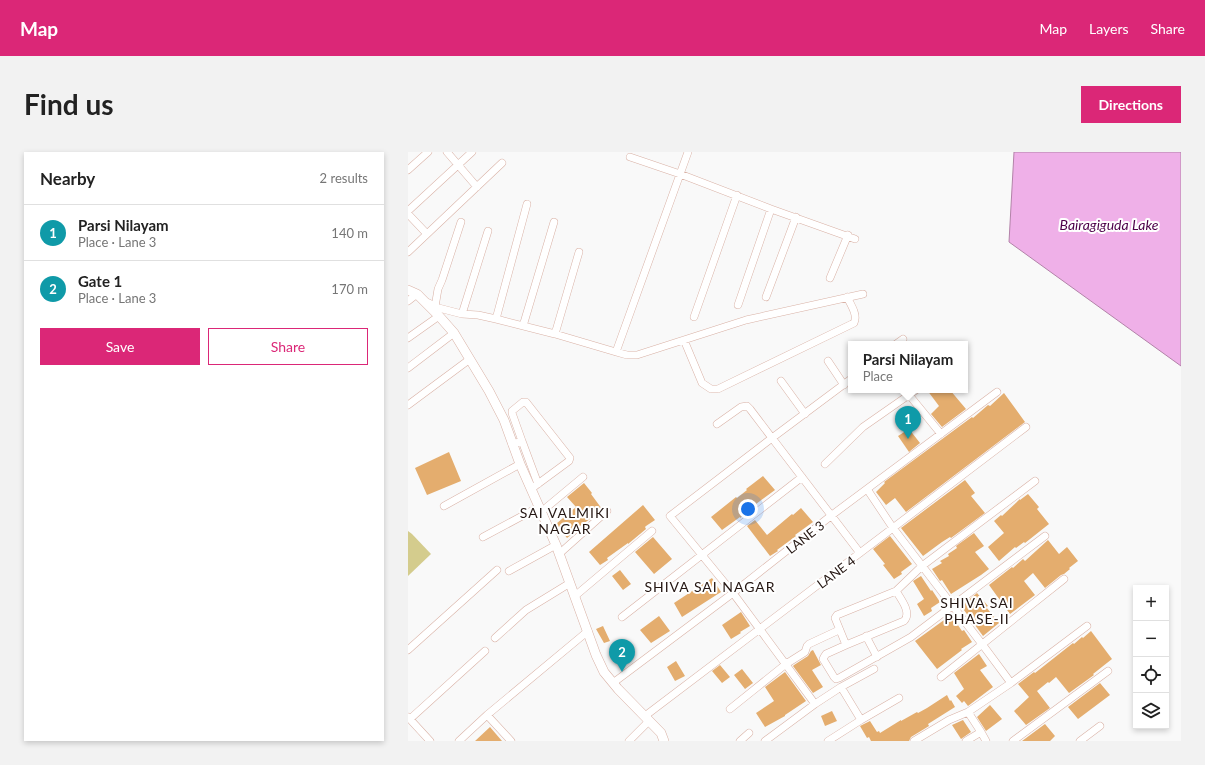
<!DOCTYPE html>
<meta charset="utf-8">
<style>
:root{--surface:#fff;--page:#f2f2f2;--text:#222;--muted:#767676;--line:#e0e0e0;--accent:#db2777}
body{margin:0;font-family:Lato,sans-serif;background:var(--page);color:var(--text)}
.controls{position:absolute;right:12px;bottom:12px;display:grid;overflow:hidden;border-radius:0px;box-shadow:0 2px 6px #0003}
.controls button{width:36px;height:36px;display:grid;place-items:center;padding:0;border:0;border-bottom:1px solid var(--line);background:var(--surface);color:var(--text);font:20px sans-serif}
.you{position:absolute;left:340px;top:357px;width:14px;height:14px;margin:-10px;border:3px solid #fff;border-radius:50%;background:#1a73e8;box-shadow:0 0 0 6px #1a73e833}
.badge{display:grid;place-items:center;width:26px;height:26px;border-radius:50%;background:var(--accent);color:#fff;font-size:13px;font-weight:700}
.pin{position:absolute;translate:-50% -33px;filter:drop-shadow(0 1px 2px #0008)}
.pin::after{content:'';position:absolute;top:21px;width:14px;height:12px;background:inherit;clip-path:polygon(0 0,100% 0,50% 100%)}
.popup{position:absolute;left:440px;top:189px;width:120px;height:52px;box-sizing:border-box;display:grid;place-content:center;border-radius:0px;background:var(--surface);filter:drop-shadow(0 1px 3px #0005);font-size:13px;white-space:nowrap;color:var(--muted)}
.popup b{font-size:15px;color:var(--text)}
.popup::after{content:'';position:absolute;left:50%;top:100%;margin-left:-8px;border:8px solid transparent;border-top-color:var(--surface)}
.list{margin:0;padding:0;list-style:none}
h2{display:flex;justify-content:space-between;align-items:center;height:52px;margin:0;padding:0 16px;font-size:17px}
h2 small{font-size:13px;font-weight:400;color:var(--muted)}
.list li{display:grid;grid-template-columns:26px 1fr auto;gap:12px;align-items:center;box-sizing:border-box;height:56px;padding:0 16px;border-top:1px solid var(--line)}
.list b{display:block;font-size:15px;white-space:nowrap}
.list p{margin:0;font-size:13px;white-space:nowrap;color:var(--muted)}
.list em{font-size:13px;font-style:normal;color:var(--muted)}
.actions{display:flex;gap:8px;padding:12px 16px}
.actions a{flex:1;padding:9px 0;border:1px solid var(--accent);border-radius:0px;text-align:center;font-size:14px;color:var(--accent)}
.actions .main{background:var(--accent);color:#fff}
.icon{flex:none;width:22px;height:22px;fill:none;stroke:currentColor;stroke-width:2;stroke-linecap:round;stroke-linejoin:round}
.map{position:relative;flex:none;width:773px;height:589px;overflow:hidden;border-radius:0px}
header{display:flex;align-items:center;gap:24px;box-sizing:border-box;height:56px;padding:0 20px;background:var(--accent);color:#fff}
header strong{font-size:19px}
nav{display:flex;gap:22px;margin-inline-start:auto;font-size:14px}
.intro{display:flex;align-items:center;justify-content:space-between;box-sizing:border-box;height:96px;padding:0 24px}
h1{margin:0;font-size:28px}
.button{padding:10px 18px;border-radius:0px;background:var(--accent);color:#fff;font-size:14px;font-weight:700}
main{display:flex;gap:24px;padding:0 24px}
aside{flex:1;background:var(--surface);border-radius:0px;box-shadow:0 2px 6px #0003}
.map>svg:first-child{display:block}
.green{fill:#d4cc8d}
.water{fill:#efb0e8;stroke:#b282a8}
.building{fill:#e4ad6e}
.lines{fill:none;stroke-linecap:round;stroke-linejoin:round}
.minor-casing{stroke:#d9b1a5;stroke-width:8}
.tertiary-casing{stroke:#d9b1a5;stroke-width:10}
.minor{stroke:#fff;stroke-width:7}
.tertiary{stroke:#fff;stroke-width:9}
.labels{text-anchor:middle;dominant-baseline:central;stroke-width:4;stroke-linejoin:round;paint-order:stroke}
.street-label{font-size:13px;fill:#241612;stroke:#fff}
.water-label{font-size:14px;font-style:italic;fill:#4d004a;stroke:#fff}
.neighbourhood-label{font-size:14px;letter-spacing:1px;fill:#241612;stroke:#fff}
</style>
<header>
<strong>Map</strong>
<nav><a>Map</a><a>Layers</a><a>Share</a></nav>
</header>
<div class="intro"><h1>Find us</h1><a class="button">Directions</a></div>
<main>
<aside>
<h2>Nearby<small>2 results</small></h2>
<ul class="list">
<li><span class="badge" style="background:#0f9aa8">1</span><div><b>Parsi Nilayam</b><p>Place · Lane 3</p></div><em>140 m</em></li>
<li><span class="badge" style="background:#0f9aa8">2</span><div><b>Gate 1</b><p>Place · Lane 3</p></div><em>170 m</em></li>
</ul>
<div class="actions"><a class="main">Save</a><a>Share</a></div>
</aside>
<div class="map">
<svg width="773" height="589" viewBox="0 0 773 589">
<rect width="100%" height="100%" fill="#f9f9f9"/>
<!-- green -->
<path class="green" d="M0,379L4,382L23,402L0,424Z"/>
<!-- water -->
<path class="water" d="M606,0H773V214L601,90Z"/>
<!-- building -->
<path class="building" d="M519,238H542L558,257L534,275L523,262L531,254Z
M596,241L617,270L498,360L487,346L478,353L468,340L477,331L476,330L564,265L565,266L580,253L582,254Z
M501,277L512,291L501,300L490,284Z
M41,300L53,329L19,343L7,316Z
M355,324L367,338L348,352L349,354L332,366V365L314,378L303,365L328,345L329,346L339,338L338,337Z
M557,328L567,341L563,344L577,361L543,386L542,385L534,390L515,404L493,376Z
M176,331L184,341L183,342L194,357L185,365L166,378L167,380L159,386L148,372L168,355L159,345Z
M620,342L631,355L629,357L641,372L617,391L616,390L608,396L607,395L591,409L580,395L596,381L586,369L593,363L594,364L612,347V348Z
M235,353L247,368L238,374L237,375L238,377L220,392V391L199,406L200,408L192,413L181,400Z
M393,356L405,370L387,383L388,384L369,398L370,399L362,404L339,374L347,368L359,383L384,362L385,363Z
M566,381L576,394L567,400L581,417L573,423L543,442L534,428L532,429L524,417L534,411L532,409L541,404L540,402L549,396L548,394Z
M482,384L504,412L493,420L494,422L486,427L475,413L477,412L465,397Z
M245,385L264,407L246,422L227,400Z
M640,388L651,402L659,395L670,409L661,416L662,417L656,422L653,423L637,436L625,421L616,429L627,443L602,462L581,433L604,415L605,416L615,407L617,409Z
M212,418L223,432L215,438L204,424Z
M513,424L523,439L524,438L532,450L523,456L524,459L516,464L509,452L516,447L505,429Z
M304,426L313,440L274,465L266,451Z
M569,441L580,454L578,455L591,471L575,484L553,454Z
M333,460L342,474L332,480L333,481L323,487L314,473Z
M543,463L554,479L556,478L564,490L553,497L554,498L529,517L507,489Z
M251,464L262,479L243,491L232,478Z
M195,474L202,489L196,491L188,477Z
M683,479L704,507L685,522L686,523L661,541L648,525L641,531L640,530L629,539L642,556L618,573L606,559L621,545L610,532L626,520L627,521L665,491L666,492L674,485L675,486Z
M405,498L413,513L404,518L415,535L405,541L385,514L386,513L400,504L403,499Z
M571,502L579,514L572,518L585,535L560,554L556,549L554,551L548,544L556,537L546,521Z
M268,509L277,524L267,529L259,515Z
M312,513L322,525L314,531L304,519Z
M334,517L345,531L337,537L326,523Z
M377,520L398,549L377,563V564L357,575L348,561L366,549L357,535Z
M692,531L702,543L670,567L660,555Z
M539,543L542,549L543,548L547,555L520,572L521,574L503,585L501,589H463L461,585L459,586L452,574L462,569L469,580L471,579L472,581L493,568V569L509,560L510,561L519,556Z
M582,553L594,567L578,579L569,565Z
M424,559L429,569L417,574L413,564Z
M555,568L563,580L553,587L544,573Z
M637,572L647,584L642,589H614Z
M82,575L94,589H67Z"/>
<g class="lines">
<!-- minor casing -->
<g class="minor-casing">
<path id="minor" d="M39,0L69,35
M222,5L272,22L363,57L447,87
M0,18L20,0
M0,59L64,0
M0,62L19,82
M0,100L94,11
M422,126L440,83
M358,145L388,65
M0,149L9,142L11,143
M21,151L27,155L54,162L70,163L88,167L147,182L208,200L219,203H229L338,168L455,142
M330,153L363,57
M27,155L30,137L34,128L53,70
M54,162L80,79
M286,165L329,43
M88,167L119,52
M115,174L146,70
M147,182L171,100
M0,186L31,164
M276,188L294,231L303,237H310L446,171C450,163 443,153 439,145
M488,192L495,187
M208,200L280,0
M420,209L436,233
M0,216L46,181
M373,229L397,262
M497,238L533,282
M0,253L62,207
M309,272L333,255L339,254L342,257L364,286L443,227
M114,289L130,332
M104,292L114,289L104,261V259L115,250H118L162,306L161,309L123,337
M417,312L455,275L508,238
M459,337L485,376L574,492L603,531
M36,354L112,312
M133,360L175,325
M75,385L131,355
M151,402L199,359
M101,419L148,393
M488,439C493,447 504,461 496,469L438,493L418,502L416,505L415,507L426,525L428,527L431,526L503,485L637,384
M167,444L244,379
M214,465L394,325
M458,484L469,505
M87,486L118,458L162,431
M438,493L427,466L429,463L488,439L514,414L627,329
M0,498L89,418
M533,525L656,427
M205,531L325,441L424,363L589,240
M407,552L325,441L262,364L364,286L452,401
M322,557L378,512L397,500L399,494L401,492L431,478
M560,560L603,531L679,474
M79,563L180,479
M237,564L618,275
M0,565L22,589
M2,567L77,499
M453,568L491,546
M573,580L578,589
M51,589L79,563L103,589
M221,589L241,569
M332,589L341,581
M357,589L407,552L433,535L466,517
M420,589L453,568L433,535
M506,589L541,568L560,560L573,580L558,589
M605,589L700,519
M672,589L692,574"/>
</g>
<!-- tertiary casing -->
<g class="tertiary-casing">
<path id="tertiary" d="M0,138L9,142L31,164L46,181L81,239L96,268L112,312L148,393L188,503L196,520L210,537L253,581L256,589"/>
</g>
<!-- minor -->
<use href="#minor" class="minor"/>
<!-- tertiary -->
<use href="#tertiary" class="tertiary"/>
</g>
<g class="labels">
<!-- street labels -->
<g class="street-label">
<text transform="translate(397 385) rotate(-38)">LANE 3</text>
<text transform="translate(428 420) rotate(-37)">LANE 4</text>
</g>
<!-- water labels -->
<g class="water-label">
<text x="701" y="72">Bairagiguda Lake</text>
</g>
<!-- neighbourhood labels -->
<g class="neighbourhood-label">
<text x="157" y="360">SAI VALMIKI<tspan x="157" dy="16">NAGAR</tspan></text>
<text x="302" y="434">SHIVA SAI NAGAR</text>
<text x="569" y="450">SHIVA SAI<tspan x="569" dy="16">PHASE-II</tspan></text>
</g>
</g>
</svg>
<div class="controls">
<button>+</button>
<button>−</button>
<button><svg class="icon" aria-label="locate" viewBox="0 0 24 24"><circle cx="12" cy="12" r="6"/><path d="M12 2v4M12 18v4M2 12h4M18 12h4"/></svg></button>
<button><svg class="icon" aria-label="layers" viewBox="0 0 24 24"><path d="M12 4l9 5-9 5-9-5zM3 14l9 5 9-5"/></svg></button>
</div>
<div class="you"></div>
<div class="pin badge" style="left:500px;top:287px;background:#0f9aa8">1</div>
<div class="popup"><b>Parsi Nilayam</b>Place</div>
<div class="pin badge" style="left:214px;top:520px;background:#0f9aa8">2</div>
</div>
</main>
